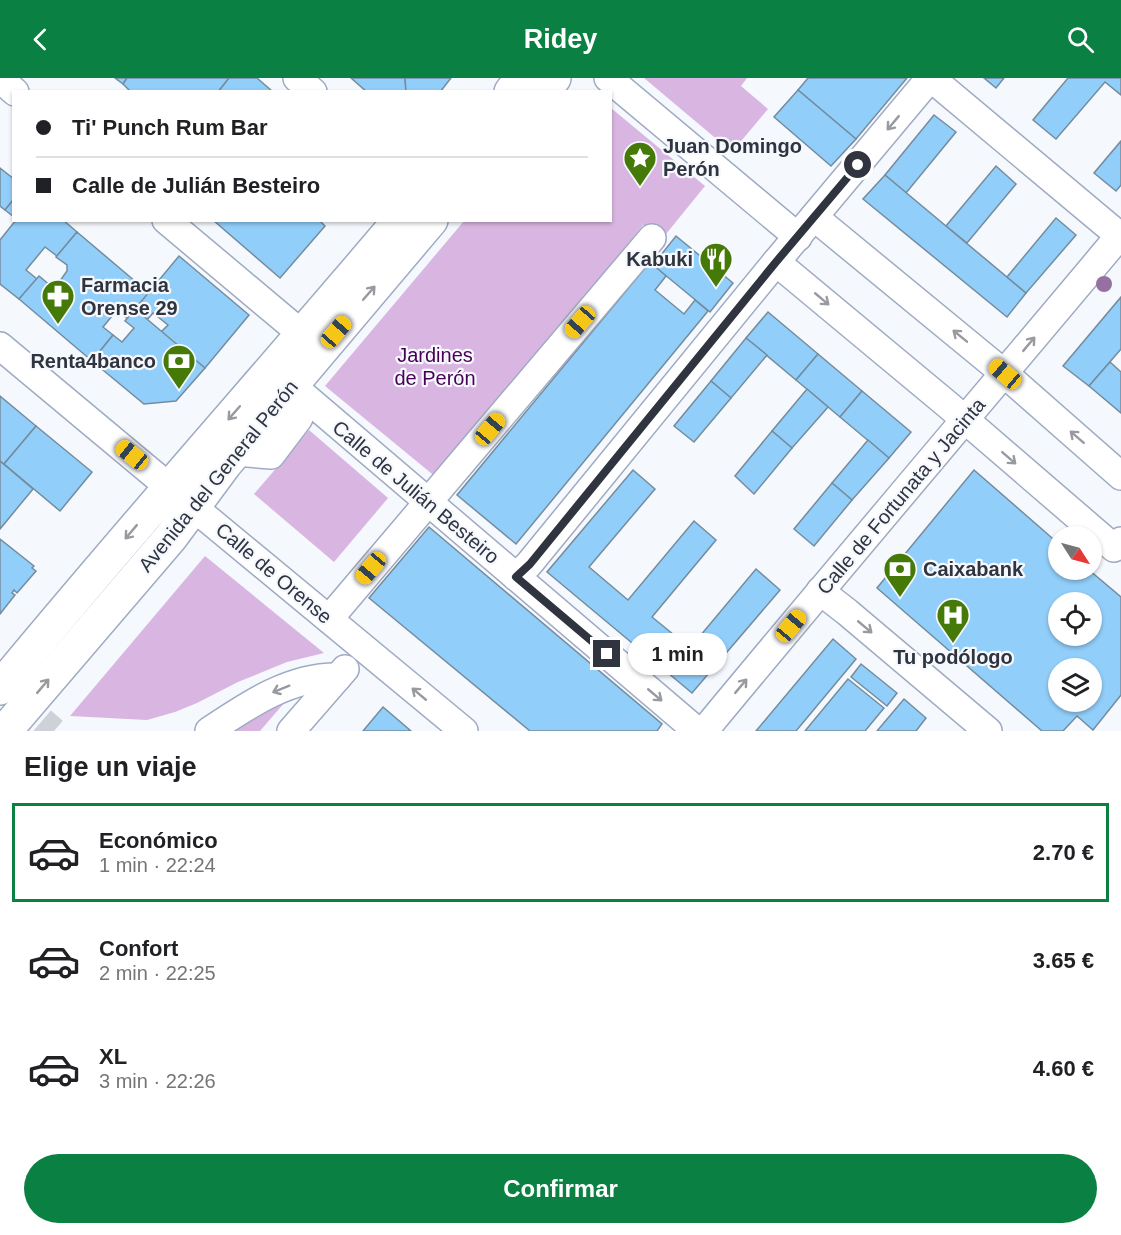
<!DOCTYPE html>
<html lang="es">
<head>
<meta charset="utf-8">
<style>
	body { margin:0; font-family:Arial,sans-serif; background:#f6f6f6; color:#202124; height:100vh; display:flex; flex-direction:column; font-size:22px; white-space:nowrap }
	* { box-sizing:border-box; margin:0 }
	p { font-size:20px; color:#757577 }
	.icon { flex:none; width:33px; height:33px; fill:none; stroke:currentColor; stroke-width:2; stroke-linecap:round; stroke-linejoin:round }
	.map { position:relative; height:653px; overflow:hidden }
	.panel { display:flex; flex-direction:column; background:#fff; flex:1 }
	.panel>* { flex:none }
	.guide { position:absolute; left:12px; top:12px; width:600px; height:132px; border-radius:0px; box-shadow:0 2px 4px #0004; display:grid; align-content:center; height:132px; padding:0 24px; background:#fff }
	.needle { width:39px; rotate:126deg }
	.tools { position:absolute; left:1048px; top:448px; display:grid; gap:12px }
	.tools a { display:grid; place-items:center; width:54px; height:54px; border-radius:50%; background:#fff; box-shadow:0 2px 4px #0004; font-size:30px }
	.end { position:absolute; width:27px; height:27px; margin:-14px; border:8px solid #30343f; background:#fff; box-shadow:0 0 0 3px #fff }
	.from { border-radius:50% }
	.bubble { position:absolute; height:42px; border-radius:21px; background:#fff; box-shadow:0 2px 4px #0004; font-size:20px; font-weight:700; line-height:42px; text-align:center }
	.car { position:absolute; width:18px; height:36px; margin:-18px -9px; border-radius:8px; box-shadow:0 0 4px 2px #0007; background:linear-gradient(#f5c518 24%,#345 0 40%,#f5c518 0 76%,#345 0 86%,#f5c518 0) }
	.guide b { display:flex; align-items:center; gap:21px; height:57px; font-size:22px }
	.guide b+b { border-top:2px solid #e0e0e0 }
	.guide i { width:15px; height:15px; background:#202124 }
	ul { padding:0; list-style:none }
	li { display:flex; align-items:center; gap:18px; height:99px; margin:0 12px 9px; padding:0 12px; border:3px solid transparent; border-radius:0px }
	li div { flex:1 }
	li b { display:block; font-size:22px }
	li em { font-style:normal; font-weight:700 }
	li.current { border-color:#0b8043 }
	li>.icon { width:54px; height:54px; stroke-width:1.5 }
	h2 { padding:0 24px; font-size:27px; line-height:72px }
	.cta { display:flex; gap:12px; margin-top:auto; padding:12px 24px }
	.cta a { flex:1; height:69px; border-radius:36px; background:#0b8043; color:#fff; font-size:24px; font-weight:700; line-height:69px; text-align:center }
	header { display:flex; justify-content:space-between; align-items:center; height:78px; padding:0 24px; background:#0b8043; color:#fff; font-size:27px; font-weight:700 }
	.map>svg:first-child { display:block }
</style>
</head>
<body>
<header><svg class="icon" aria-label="back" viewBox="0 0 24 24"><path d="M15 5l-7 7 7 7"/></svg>Ridey<svg class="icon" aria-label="search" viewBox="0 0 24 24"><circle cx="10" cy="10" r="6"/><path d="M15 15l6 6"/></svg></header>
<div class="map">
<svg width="1121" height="653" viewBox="0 0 1121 653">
	<rect width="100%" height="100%" fill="#f5f8fd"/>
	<g fill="#d9b6e1">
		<polygon points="644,0 747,0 741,8 768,31 732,74"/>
		<polygon points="611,30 705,108 662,161 643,147 437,400 325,308 464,143 610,142"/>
		<polygon points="309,352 388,420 334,484 254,416"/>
		<polygon points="205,478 324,575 287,584 238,604 197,625 175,634 147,642 70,638"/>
		<polygon points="285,624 260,653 233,653 267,632"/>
	</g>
	<g fill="#92cefa" stroke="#748c9d" stroke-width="1.5" fill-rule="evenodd">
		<polygon points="115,0 127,0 123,6"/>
		<polygon points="127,0 229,0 218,14 131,14 123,6"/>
		<polygon points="229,0 257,0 273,14 218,14"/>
		<polygon points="351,0 405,0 406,14 367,14"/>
		<polygon points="405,0 451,0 440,14 406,14"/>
		<polygon points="808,0 907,0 856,61 798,12"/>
		<polygon points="984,0 1004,0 996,10"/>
		<polygon points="1068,0 1121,0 1121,17 1105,4 1056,61 1033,42"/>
		<polygon points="798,12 856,61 831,88 774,39"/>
		<polygon points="934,37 956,54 906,115 885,97"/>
		<polygon points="1121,63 1121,107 1116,113 1094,95"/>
		<polygon points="996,88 1016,106 967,165 946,148"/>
		<polygon points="0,90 14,101 14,121 5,132 0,128"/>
		<polygon points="885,97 1026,215 1007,239 863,121"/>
		<polygon points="14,121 14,139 5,132"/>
		<polygon points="1056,140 1076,157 1026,215 1007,199"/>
		<polygon points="16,142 63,142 77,154 57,178 45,169 26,192 37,201 19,221 0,206 0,162"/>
		<polygon points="213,142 319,142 325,148 280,200"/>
		<polygon points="77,154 149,215 128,241 117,232 103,249 113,257 92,283 19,221 39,198 51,208 57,207 67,193 67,187 56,179"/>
		<polygon points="676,158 733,205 710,234 653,187"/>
		<polygon points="179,178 249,237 205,290 161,254 168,247 153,235 147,242 135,231"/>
		<polygon points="650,184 666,198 655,212 684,236 695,222 708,233 516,466 457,417"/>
		<polygon points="1121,219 1121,271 1089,308 1063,288"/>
		<polygon points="135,231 205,290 176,323 144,326 92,283 113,257 122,264 134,250 125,243"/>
		<polygon points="768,234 818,276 796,302 746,260"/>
		<polygon points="746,260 767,277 731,320 711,303"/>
		<polygon points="818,276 862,313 840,339 796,302"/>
		<polygon points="1110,284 1121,294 1121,335 1089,308"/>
		<polygon points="711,303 731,320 694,364 674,348"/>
		<polygon points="807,311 828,329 792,370 772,353"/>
		<polygon points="862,313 911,354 889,380 840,339"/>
		<polygon points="0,318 36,348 4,386 0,383"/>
		<polygon points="36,348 92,394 60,433 4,386"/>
		<polygon points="772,353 792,370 754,416 735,398"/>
		<polygon points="868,362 889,380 852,422 832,405"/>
		<polygon points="0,383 33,411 0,451"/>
		<polygon points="633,392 655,411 589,489 628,522 694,443 716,462 652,539 690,570 756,491 780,512 692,615 547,494"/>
		<path d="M974 392 1059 466V492H1089L1121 519V617L1093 652 1077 638 1063 653H1042L877 510ZM1059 525H1092V558H1059ZM1059 591H1092V624H1059Z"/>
		<polygon points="832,405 852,422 814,468 794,451"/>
		<polygon points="429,449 662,646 657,653 530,653 369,520"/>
		<polygon points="0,461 34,488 32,490 36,493 17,515 14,512 12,515 15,517 0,536"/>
		<polygon points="833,561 856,581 796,653 756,653"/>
		<polygon points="861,586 897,615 887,628 851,599"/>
		<polygon points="848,601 884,630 865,653 805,653"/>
		<polygon points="904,621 926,640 916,653 877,653"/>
		<polygon points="383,629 411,653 363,653"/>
	</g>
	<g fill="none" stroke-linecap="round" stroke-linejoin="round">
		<polyline stroke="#ced1d7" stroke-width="27" stroke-dasharray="27 14" stroke-linecap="butt" points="11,616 54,653"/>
		<defs>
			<g id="minor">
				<polyline points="297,0 313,14"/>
				<polyline points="608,0 798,159"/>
				<polyline points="931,0 1121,159"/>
				<polyline points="0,1 15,14"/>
				<polyline points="814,139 1005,296 1121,398"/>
				<polyline points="166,142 303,257"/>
				<polyline points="776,184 948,327 1114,470 1121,463"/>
				<polyline points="0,268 169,409 464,653"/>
				<polyline points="276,294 697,653"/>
				<polyline points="235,374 271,377 299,340"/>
				<polyline points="516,499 529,486 776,184 930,0"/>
				<polyline points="820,513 847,534 988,653"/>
				<polyline points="329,541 652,160"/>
				<path d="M209 653C248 627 290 598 338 599"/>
				<polyline points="291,653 345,591"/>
				<path d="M704 653C842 486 982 322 1121 156"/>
			</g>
			<g id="major">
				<polyline points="511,14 522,0"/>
				<polyline points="542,14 554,0"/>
				<path d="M0 610C130 452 267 299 400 142"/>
				<polyline points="5,653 171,459 225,386 431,142"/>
			</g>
		</defs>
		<use href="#minor" stroke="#9faac3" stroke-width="30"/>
		<use href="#major" stroke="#9faac3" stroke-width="36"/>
		<use href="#minor" stroke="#fff" stroke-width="27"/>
		<use href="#major" stroke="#fff" stroke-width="33"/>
	</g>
	<circle fill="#9670a1" cx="1104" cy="206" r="8"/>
	<defs><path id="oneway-shaft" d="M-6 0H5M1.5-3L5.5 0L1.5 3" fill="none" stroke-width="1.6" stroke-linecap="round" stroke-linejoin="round" transform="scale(1.5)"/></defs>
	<g stroke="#989a9f">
		<use href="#oneway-shaft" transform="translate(893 45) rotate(130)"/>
		<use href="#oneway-shaft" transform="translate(369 215) rotate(-49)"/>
		<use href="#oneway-shaft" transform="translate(822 221) rotate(40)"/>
		<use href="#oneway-shaft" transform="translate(960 258) rotate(-141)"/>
		<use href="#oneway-shaft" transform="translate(1029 266) rotate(-50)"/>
		<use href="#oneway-shaft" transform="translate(234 335) rotate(131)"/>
		<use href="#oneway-shaft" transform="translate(1077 359) rotate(-139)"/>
		<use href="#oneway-shaft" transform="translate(1009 380) rotate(41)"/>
		<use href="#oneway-shaft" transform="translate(131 454) rotate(130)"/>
		<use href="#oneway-shaft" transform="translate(865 549) rotate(40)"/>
		<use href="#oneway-shaft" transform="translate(43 608) rotate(-50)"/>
		<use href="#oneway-shaft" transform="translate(741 608) rotate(-50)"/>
		<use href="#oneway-shaft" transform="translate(281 611) rotate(158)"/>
		<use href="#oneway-shaft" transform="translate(419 616) rotate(-140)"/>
		<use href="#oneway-shaft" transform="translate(655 617) rotate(40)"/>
	</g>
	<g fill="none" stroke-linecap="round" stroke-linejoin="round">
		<polyline stroke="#30343f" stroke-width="8" points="607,576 516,499 530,486 776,184 858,87"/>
	</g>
	<defs>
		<symbol id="sight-pin" viewBox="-11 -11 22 30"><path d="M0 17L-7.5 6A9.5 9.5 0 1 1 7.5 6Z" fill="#467a08" stroke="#f5f8fd"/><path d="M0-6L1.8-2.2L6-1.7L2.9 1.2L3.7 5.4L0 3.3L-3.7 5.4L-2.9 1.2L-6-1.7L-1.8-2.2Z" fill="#fff"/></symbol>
		<symbol id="restaurant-pin" viewBox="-11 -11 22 30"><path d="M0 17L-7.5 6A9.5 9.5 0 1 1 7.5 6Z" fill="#467a08" stroke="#f5f8fd"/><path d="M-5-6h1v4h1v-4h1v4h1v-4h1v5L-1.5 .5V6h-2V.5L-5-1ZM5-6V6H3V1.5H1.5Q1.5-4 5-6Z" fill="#fff"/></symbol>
		<symbol id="pharmacy-pin" viewBox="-11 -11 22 30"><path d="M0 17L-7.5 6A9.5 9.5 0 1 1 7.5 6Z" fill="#467a08" stroke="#f5f8fd"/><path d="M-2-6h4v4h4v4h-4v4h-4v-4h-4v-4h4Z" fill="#fff"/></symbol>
		<symbol id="bank-pin" viewBox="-11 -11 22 30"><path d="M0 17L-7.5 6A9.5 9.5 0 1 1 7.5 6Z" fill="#467a08" stroke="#f5f8fd"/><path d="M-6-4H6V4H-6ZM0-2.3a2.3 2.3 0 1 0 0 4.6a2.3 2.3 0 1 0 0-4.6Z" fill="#fff"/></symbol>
		<symbol id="hospital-pin" viewBox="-11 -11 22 30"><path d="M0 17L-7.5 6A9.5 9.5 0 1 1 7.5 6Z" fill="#467a08" stroke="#f5f8fd"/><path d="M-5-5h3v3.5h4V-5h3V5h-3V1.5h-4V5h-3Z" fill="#fff"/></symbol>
	</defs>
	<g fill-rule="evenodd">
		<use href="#sight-pin" x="621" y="61" width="38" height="52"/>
		<use href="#restaurant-pin" x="697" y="162" width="38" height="52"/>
		<use href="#pharmacy-pin" x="39" y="199" width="38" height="52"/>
		<use href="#bank-pin" x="160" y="264" width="38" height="52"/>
		<use href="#bank-pin" x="881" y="472" width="38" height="52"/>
		<use href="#hospital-pin" x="934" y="518" width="38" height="52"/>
	</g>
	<g text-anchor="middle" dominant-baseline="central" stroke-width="4.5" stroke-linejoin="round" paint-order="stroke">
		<g font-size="20" font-weight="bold" fill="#30343f" stroke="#f5f8fd" text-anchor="start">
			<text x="663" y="68">Juan Domingo<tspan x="663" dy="23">Perón</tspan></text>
			<text x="693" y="181" text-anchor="end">Kabuki</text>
			<text x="81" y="207">Farmacia<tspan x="81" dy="23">Orense 29</tspan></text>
			<text x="156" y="283" text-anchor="end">Renta4banco</text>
			<text x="923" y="491">Caixabank</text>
			<text x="953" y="579" text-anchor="middle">Tu podólogo</text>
		</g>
		<g font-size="20" fill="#480055" stroke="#f5f8fd">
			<text x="435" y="277">Jardines<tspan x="435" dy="23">de Perón</tspan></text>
		</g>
		<g font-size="20" fill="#30343f" stroke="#f5f8fd">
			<text transform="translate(218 398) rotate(-51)">Avenida del General Perón</text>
			<text transform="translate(416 414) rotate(40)">Calle de Julián Besteiro</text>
			<text transform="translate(901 418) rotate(-50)">Calle de Fortunata y Jacinta</text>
			<text transform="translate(274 495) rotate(40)">Calle de Orense</text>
		</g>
	</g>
</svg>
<div class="tools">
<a><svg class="needle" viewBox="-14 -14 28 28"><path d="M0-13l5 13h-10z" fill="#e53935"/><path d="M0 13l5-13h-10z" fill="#757577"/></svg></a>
<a><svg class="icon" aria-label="locate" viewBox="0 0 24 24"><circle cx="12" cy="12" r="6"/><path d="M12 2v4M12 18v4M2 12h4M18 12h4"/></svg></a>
<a><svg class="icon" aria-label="layers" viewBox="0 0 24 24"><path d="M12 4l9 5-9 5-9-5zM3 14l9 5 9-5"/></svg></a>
</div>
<i class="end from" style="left:858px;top:87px"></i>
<i class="end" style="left:607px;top:576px"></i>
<div class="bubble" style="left:628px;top:555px;width:99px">1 min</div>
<i class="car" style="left:580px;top:244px;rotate:221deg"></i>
<i class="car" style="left:336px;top:254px;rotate:41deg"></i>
<i class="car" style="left:1005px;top:296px;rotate:310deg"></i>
<i class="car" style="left:490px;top:351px;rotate:40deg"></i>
<i class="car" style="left:132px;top:377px;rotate:309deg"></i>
<i class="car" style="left:371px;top:490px;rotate:220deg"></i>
<i class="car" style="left:791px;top:548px;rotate:40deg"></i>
<div class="guide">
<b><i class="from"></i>Ti' Punch Rum Bar</b>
<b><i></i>Calle de Julián Besteiro</b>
</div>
</div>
<section class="panel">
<h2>Elige un viaje</h2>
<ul>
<li class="current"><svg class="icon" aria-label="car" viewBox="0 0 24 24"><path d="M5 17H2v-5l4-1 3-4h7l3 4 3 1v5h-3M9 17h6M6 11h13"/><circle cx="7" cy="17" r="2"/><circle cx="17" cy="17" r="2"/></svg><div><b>Económico</b><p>1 min · 22:24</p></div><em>2.70 €</em></li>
<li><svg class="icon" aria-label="car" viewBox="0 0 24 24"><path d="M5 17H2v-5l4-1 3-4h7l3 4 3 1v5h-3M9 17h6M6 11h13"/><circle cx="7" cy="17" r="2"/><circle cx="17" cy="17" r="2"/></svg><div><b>Confort</b><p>2 min · 22:25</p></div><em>3.65 €</em></li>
<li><svg class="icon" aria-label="car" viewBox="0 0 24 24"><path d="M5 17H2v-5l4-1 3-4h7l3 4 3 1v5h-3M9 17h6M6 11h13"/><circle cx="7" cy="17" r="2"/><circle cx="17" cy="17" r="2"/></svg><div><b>XL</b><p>3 min · 22:26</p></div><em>4.60 €</em></li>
</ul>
<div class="cta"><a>Confirmar</a></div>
</section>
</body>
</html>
